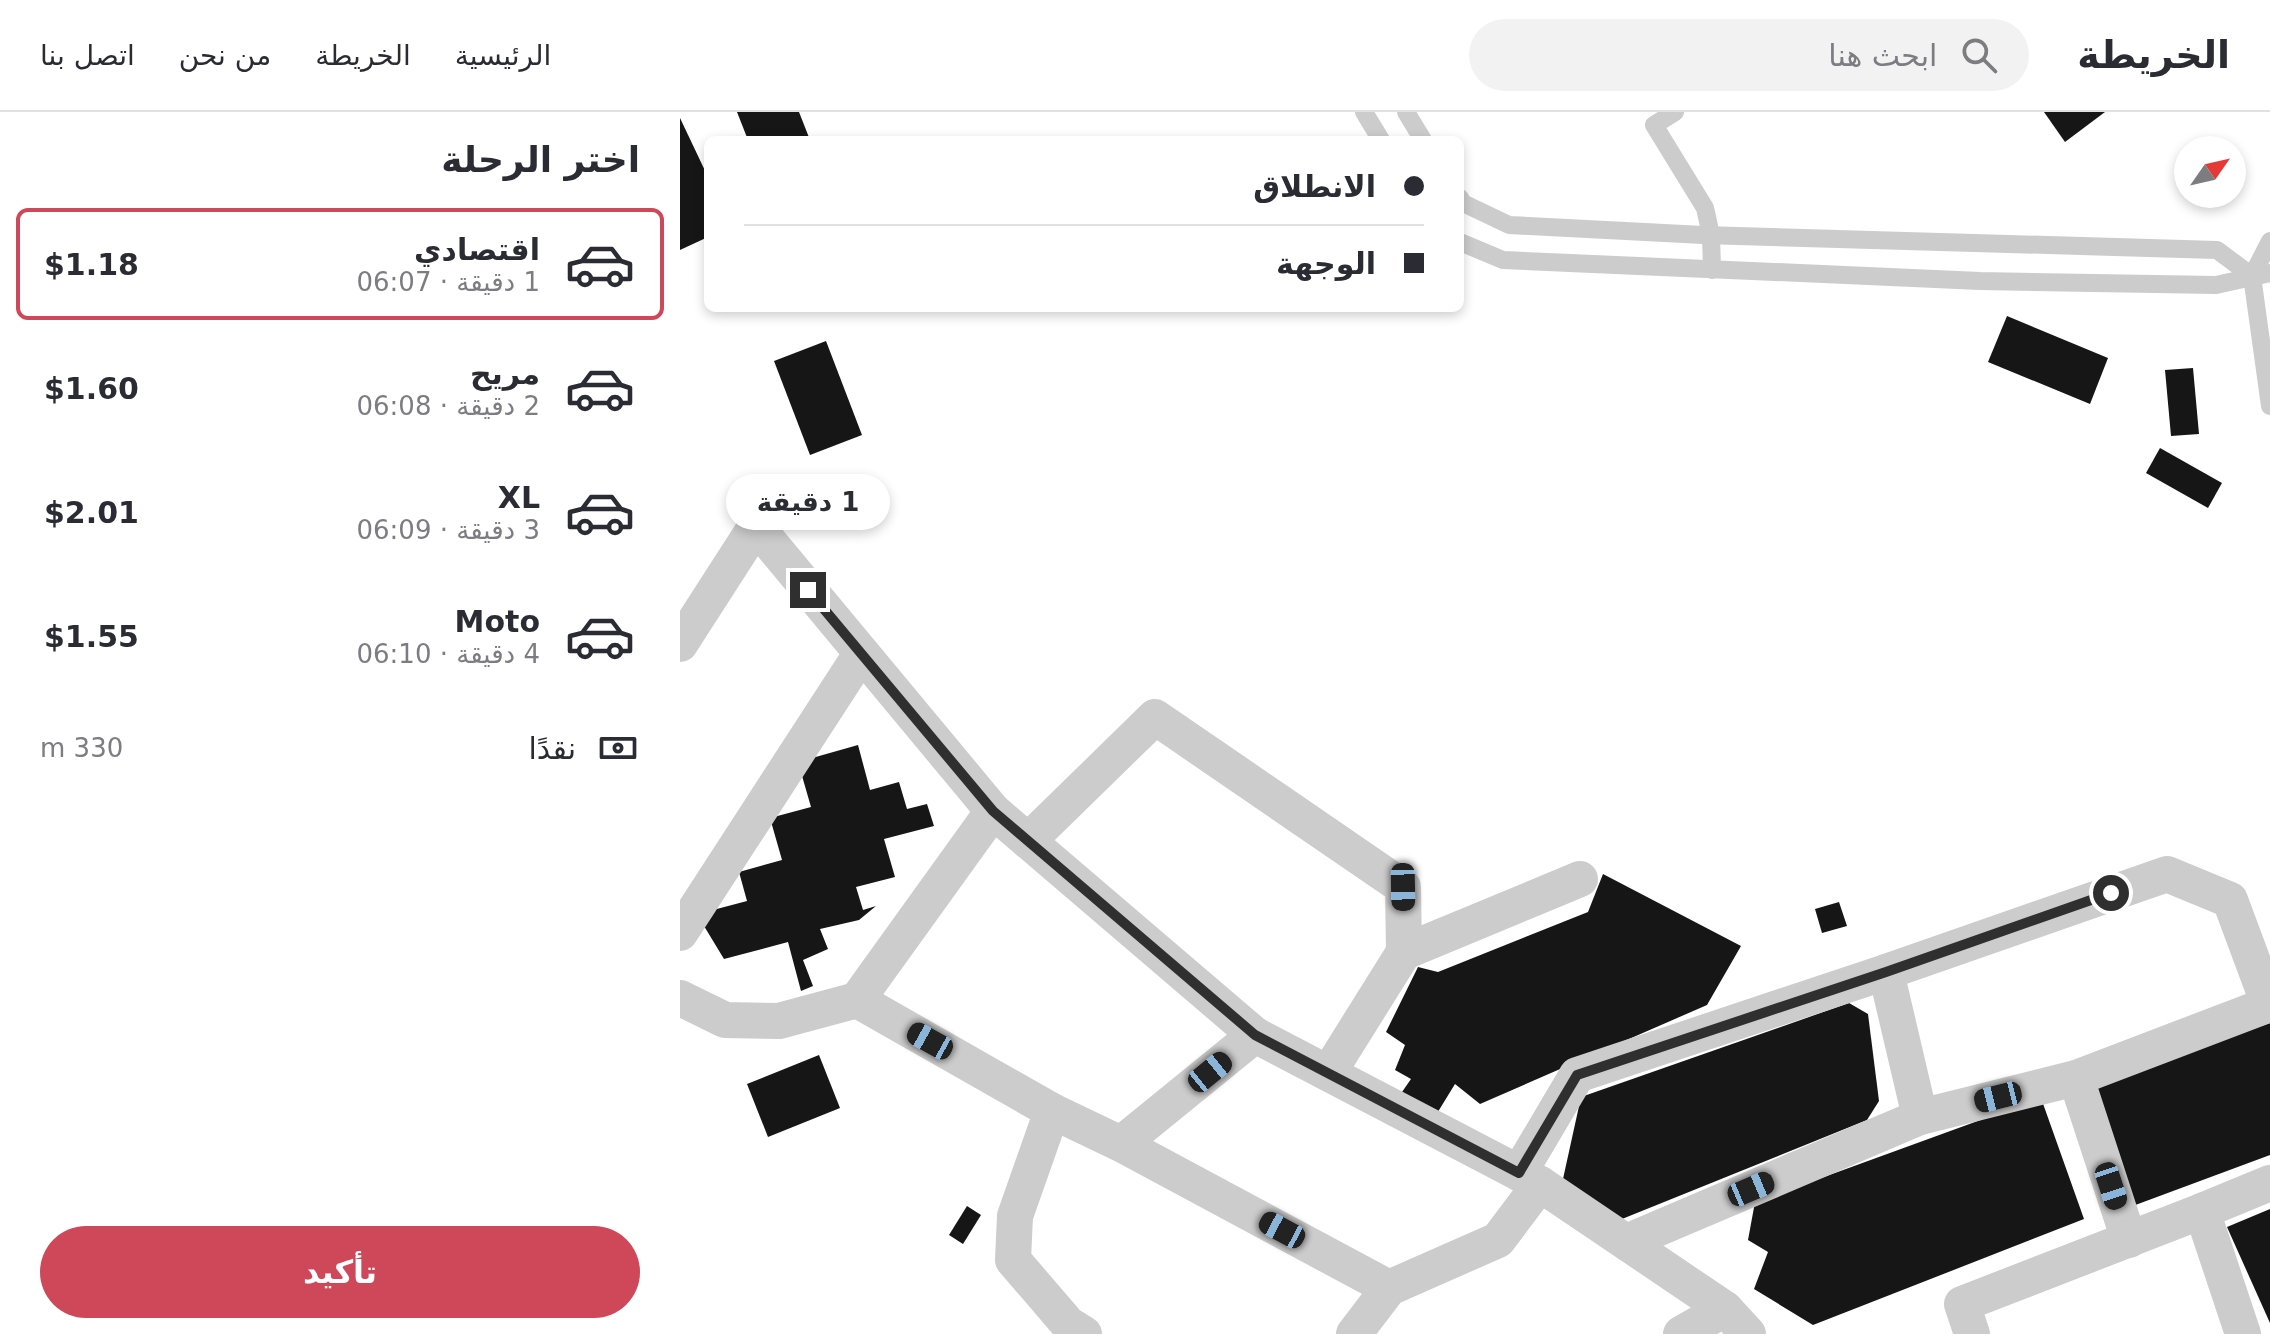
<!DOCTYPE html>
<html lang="ar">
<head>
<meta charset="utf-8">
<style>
	body { margin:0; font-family:"DejaVu Sans","Noto Sans Arabic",sans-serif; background:#f2f2f3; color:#2b2b33; direction:rtl; height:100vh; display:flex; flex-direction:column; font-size:30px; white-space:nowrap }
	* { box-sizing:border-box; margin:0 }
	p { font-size:26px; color:#7c7c81 }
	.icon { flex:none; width:44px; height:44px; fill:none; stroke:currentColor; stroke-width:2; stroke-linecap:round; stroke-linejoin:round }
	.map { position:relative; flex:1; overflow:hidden; direction:ltr }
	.drawer { display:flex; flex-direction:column; background:#fff; width:680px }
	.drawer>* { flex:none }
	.banner { position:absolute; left:24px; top:24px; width:760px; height:176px; border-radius:12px; box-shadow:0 4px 12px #0003; direction:rtl; display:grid; align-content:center; height:176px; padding:0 40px; background:#fff }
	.needle { width:52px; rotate:56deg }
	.controls { position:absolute; left:1494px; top:24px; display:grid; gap:16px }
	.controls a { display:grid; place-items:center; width:72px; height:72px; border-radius:50%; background:#fff; box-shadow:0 4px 12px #0003; font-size:40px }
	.end { position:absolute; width:36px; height:36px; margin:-18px; border:10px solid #2f2f2f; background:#fff; box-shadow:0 0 0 4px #fff }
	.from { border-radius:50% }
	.bubble { position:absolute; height:56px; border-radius:28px; background:#fff; box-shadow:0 4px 12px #0003; font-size:26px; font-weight:700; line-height:56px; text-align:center; direction:rtl }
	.car { position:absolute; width:24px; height:48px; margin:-24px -12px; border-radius:10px; box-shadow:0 0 6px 2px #0007; background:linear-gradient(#222 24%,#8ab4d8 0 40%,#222 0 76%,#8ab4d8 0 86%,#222 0) }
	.banner b { display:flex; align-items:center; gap:28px; height:76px; font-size:30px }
	.banner b+b { border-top:2px solid #e1e1e2 }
	.banner i { width:20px; height:20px; background:#2b2b33 }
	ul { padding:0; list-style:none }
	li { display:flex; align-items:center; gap:24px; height:112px; margin:0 16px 12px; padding:0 24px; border:4px solid transparent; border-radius:12px }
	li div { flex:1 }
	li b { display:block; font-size:30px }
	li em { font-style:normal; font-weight:700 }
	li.active { border-color:#cf4859 }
	li>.icon { width:72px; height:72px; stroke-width:1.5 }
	h2 { padding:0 40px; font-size:36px; line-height:96px }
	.pay { display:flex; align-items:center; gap:20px; height:88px; padding:0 40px; font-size:30px }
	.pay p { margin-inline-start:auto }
	.primary-button { display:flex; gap:16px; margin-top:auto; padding:16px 40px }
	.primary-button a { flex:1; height:92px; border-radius:48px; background:#cf4859; color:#fff; font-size:32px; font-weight:700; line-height:92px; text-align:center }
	header { display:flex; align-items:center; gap:48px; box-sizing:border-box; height:112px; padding:0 40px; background:#fff; border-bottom:2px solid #e1e1e2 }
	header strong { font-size:38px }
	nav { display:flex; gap:44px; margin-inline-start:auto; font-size:28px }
	.search { width:560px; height:72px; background:#f2f2f3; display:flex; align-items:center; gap:20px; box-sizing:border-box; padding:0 28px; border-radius:44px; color:#7c7c81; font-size:30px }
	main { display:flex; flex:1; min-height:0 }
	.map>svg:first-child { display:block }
</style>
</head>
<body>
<header>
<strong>الخريطة</strong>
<div class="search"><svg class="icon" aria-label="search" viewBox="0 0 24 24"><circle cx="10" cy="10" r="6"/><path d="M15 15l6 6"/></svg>ابحث هنا</div>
<nav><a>الرئيسية</a><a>الخريطة</a><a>من نحن</a><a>اتصل بنا</a></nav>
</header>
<main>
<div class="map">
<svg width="1590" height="1222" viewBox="0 0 1590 1222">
	<rect width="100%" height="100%" fill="#fff"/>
	<g fill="#161616">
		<polygon points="57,0 119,0 130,28 68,28"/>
		<polygon points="1364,0 1425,0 1385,30"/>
		<polygon points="0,6 28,65 28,125 0,138"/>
		<polygon points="1327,204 1428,246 1410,292 1308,250"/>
		<polygon points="146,229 182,323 130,343 94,249"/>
		<polygon points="1513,256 1519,322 1491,324 1485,258"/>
		<polygon points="1480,336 1542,371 1528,396 1466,361"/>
		<polygon points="178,633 190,678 219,670 227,697 247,692 254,714 204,727 215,765 176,775 183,798 196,794 179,808 140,817 148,837 123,848 133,874 121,879 108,830 44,847 24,814 33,798 67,789 59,760 102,748 90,706 131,695 118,650"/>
		<polygon points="923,762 1061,834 1027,893 800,992 775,972 756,1003 722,980 731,967 715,958 725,933 706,920 738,855 758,860 908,800"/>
		<polygon points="1159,790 1167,814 1142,821 1135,797"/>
		<polygon points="1169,891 1188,902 1199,989 1187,1008 942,1107 881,1076 901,985"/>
		<polygon points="1590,911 1590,1043 1450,1095 1410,973"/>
		<polygon points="139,943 160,996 88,1025 67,972"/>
		<polygon points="1361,986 1404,1107 1133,1213 1074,1177 1088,1140 1068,1128 1075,1090"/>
		<polygon points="287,1094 301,1103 283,1132 269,1123"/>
		<polygon points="1590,1097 1590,1211 1547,1115"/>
	</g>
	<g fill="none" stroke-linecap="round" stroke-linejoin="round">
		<g stroke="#ccc" stroke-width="18">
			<polyline points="684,0 701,28"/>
			<polyline points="726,0 743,28"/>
			<polyline points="995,0 974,13 1025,96 1031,123 1032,158"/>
			<polyline points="780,86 783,91 829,113 1023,123 1537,138 1572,164"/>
			<polyline points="1590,129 1572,164 1590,294"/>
			<polyline points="780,130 823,148 1300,169 1536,173 1590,161"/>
		</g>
		<g stroke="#ccc" stroke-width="36">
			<polyline points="0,532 76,414 313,699"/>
			<polyline points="348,729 475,605 723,775 724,840 649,960"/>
			<polyline points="0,821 181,542"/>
			<polyline points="724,840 900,767"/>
			<polyline points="0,886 45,908 99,909 177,888"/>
			<polyline points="372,999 177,888 313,699 575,923"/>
			<polyline points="1240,1005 1396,966"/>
			<polyline points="441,1032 575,923 860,1072 818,1128 709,1176 674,1222"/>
			<polyline points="839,1061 897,963 1206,860"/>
			<polyline points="860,1072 1045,1197 1001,1222"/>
			<polyline points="1449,1128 1396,966 1590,892"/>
			<polyline points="949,1132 958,1125 1240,1005 1206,860 1487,762 1550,788 1589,893"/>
			<polyline points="1045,1197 1068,1222"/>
			<polyline points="404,1222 388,1212 333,1148 335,1104 372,999 441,1032 709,1176"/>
			<polyline points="1292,1222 1282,1192 1522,1099"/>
			<polyline points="1563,1222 1522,1099 1590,1071"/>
		</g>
	</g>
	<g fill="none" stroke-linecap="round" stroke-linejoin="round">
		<polyline stroke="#2f2f2f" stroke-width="10" points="128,478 313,699 575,923 839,1061 897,963 1206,860 1431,781"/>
	</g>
</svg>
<div class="controls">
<a><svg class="needle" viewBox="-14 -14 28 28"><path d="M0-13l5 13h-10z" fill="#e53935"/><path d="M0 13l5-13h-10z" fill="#7c7c81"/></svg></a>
</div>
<i class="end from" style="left:1431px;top:781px"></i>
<i class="end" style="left:128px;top:478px"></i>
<div class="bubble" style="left:46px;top:362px;width:164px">1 دقيقة</div>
<i class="car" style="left:723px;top:775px;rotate:179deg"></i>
<i class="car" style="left:250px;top:929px;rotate:299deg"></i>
<i class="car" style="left:530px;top:960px;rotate:51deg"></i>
<i class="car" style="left:1318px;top:985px;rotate:256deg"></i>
<i class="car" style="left:1431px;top:1074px;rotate:162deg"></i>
<i class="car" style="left:1071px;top:1077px;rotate:67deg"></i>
<i class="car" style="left:602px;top:1118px;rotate:298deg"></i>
<div class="banner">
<b><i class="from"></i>الانطلاق</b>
<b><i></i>الوجهة</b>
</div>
</div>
<section class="drawer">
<h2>اختر الرحلة</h2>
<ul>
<li class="active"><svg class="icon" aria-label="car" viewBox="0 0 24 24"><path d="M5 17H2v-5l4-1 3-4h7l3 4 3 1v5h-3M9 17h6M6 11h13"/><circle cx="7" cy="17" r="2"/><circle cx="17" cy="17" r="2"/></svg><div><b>اقتصادي</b><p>1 دقيقة · 06:07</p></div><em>$1.18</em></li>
<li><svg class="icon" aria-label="car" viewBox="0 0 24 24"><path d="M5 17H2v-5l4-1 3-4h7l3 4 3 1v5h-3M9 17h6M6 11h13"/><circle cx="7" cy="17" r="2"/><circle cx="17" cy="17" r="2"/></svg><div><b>مريح</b><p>2 دقيقة · 06:08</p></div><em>$1.60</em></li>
<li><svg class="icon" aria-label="car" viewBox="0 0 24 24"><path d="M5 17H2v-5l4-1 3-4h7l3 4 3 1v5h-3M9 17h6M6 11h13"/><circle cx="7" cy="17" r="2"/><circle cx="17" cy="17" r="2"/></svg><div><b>XL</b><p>3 دقيقة · 06:09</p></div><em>$2.01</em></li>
<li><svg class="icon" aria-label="car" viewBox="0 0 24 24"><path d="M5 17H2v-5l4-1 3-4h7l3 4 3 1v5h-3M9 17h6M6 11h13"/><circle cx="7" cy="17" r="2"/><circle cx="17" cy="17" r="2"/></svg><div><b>Moto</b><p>4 دقيقة · 06:10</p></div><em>$1.55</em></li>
</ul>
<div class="pay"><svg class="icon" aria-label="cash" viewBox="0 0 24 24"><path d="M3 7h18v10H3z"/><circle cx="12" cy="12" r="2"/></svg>نقدًا<p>330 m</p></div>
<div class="primary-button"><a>تأكيد</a></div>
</section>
</main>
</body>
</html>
